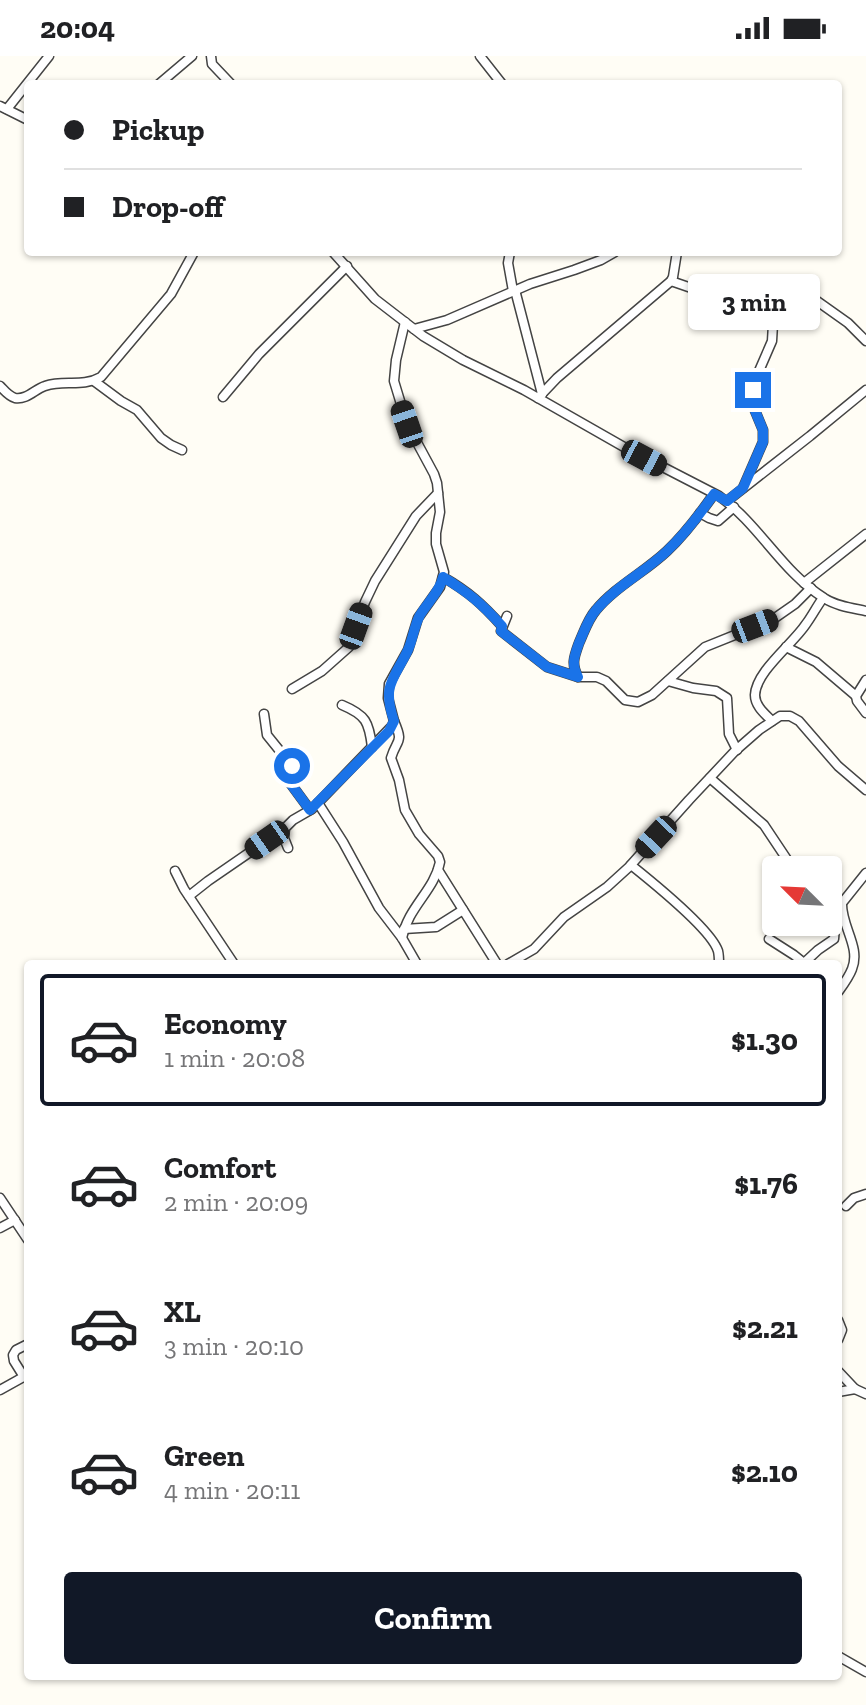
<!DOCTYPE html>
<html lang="en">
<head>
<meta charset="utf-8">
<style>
	body { margin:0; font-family:"Zilla Slab",serif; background:#f2f2f2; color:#202124; height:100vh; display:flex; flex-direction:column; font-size:30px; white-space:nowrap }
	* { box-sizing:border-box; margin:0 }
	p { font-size:26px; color:#757577 }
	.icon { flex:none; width:44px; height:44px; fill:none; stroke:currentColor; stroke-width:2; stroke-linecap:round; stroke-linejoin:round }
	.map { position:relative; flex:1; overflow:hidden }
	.drawer { position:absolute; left:24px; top:904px; width:818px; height:720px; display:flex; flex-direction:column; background:#fff; border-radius:8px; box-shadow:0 2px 6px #0004 }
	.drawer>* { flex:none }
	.banner { position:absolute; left:24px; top:24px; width:818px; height:176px; border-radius:8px; box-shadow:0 2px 6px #0004; display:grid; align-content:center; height:176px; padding:0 40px; background:#fff }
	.needle { width:52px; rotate:294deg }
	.buttons { position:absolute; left:762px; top:800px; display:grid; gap:16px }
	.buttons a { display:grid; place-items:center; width:80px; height:80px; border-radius:8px; background:#fff; box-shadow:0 2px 6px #0004; font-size:40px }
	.end { position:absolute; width:36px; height:36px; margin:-18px; border:10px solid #1a73e8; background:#fff; box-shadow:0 0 0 4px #fff }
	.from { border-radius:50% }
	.bubble { position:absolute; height:56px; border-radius:8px; background:#fff; box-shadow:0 2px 6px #0004; font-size:26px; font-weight:700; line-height:56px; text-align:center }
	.car { position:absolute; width:24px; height:48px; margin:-24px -12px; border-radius:10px; box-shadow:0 0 6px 2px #0007; background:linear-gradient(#222 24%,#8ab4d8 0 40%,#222 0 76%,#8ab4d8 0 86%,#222 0) }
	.banner b { display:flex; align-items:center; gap:28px; height:76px; font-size:30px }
	.banner b+b { border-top:2px solid #e0e0e0 }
	.banner i { width:20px; height:20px; background:#202124 }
	ul { padding:14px 0 0; list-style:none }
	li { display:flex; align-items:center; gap:24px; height:132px; margin:0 16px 12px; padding:0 24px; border:4px solid transparent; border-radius:8px }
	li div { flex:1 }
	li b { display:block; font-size:30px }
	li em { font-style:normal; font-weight:700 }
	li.current { border-color:#111827 }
	li>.icon { width:72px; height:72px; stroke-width:1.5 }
	.cta { display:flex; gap:16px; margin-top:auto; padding:16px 40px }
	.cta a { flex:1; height:92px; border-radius:8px; background:#111827; color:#fff; font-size:32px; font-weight:700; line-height:92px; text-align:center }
	.status { display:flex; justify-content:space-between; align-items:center; height:56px; padding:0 40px; background:#fff; direction:ltr }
	.status svg { height:22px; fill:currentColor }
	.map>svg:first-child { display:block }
</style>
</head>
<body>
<div class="status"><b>20:04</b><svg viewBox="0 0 49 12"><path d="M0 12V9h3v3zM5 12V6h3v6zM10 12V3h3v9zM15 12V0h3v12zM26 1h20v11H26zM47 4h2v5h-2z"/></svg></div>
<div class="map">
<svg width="866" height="1649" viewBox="0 0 866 1649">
	<rect width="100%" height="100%" fill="#fffdf5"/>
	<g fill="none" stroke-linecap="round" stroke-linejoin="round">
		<defs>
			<g id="street">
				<polyline points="211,0 212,8 231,28"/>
				<polyline points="480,0 502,28"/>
				<polyline points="159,28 192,0"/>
				<polyline points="0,50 28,64"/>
				<polyline points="7,53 49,0"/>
				<path d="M333 196 375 243 423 280 463 304 524 334 624 391 719 440C759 468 782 516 824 542 836 550 852 552 866 555"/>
				<polyline points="510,196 508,207 513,235"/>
				<path d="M671 225 700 235H707L730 224C749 233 769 250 791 252 800 253 807 245 817 245L848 267 866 285"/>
				<polyline points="515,234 542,338"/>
				<polyline points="414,273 447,264 530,228 574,214 601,204 615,196"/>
				<polyline points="94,325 121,345 137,354 161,382 171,389 182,394"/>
				<path d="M0 330C4 334 8 340 15 342 27 344 35 333 45 330 65 323 81 332 101 321L171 238 194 196"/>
				<polyline points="223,341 259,298 347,210"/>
				<polyline points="538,342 557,322 671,225 673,221 677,196"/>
				<polyline points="743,432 763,386 763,374 751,345 759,315 772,285 773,268 768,245"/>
				<polyline points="727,445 810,380 866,334"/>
				<polyline points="700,457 709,462 718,465 734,451"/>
				<path d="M443 521C469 536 482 548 502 570"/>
				<polyline points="804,527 866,478"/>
				<polyline points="507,560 501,575 547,611 578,621 597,621 606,625 625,644 638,646 652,639 705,591 772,564 795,548 811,532"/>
				<polyline points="786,591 816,606 856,640"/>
				<path d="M578 621C571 608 574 601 579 587 584 576 588 563 596 554 616 530 645 516 667 495 685 478 700 458 714 438"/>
				<polyline points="866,624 856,640 857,645 866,657"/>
				<polyline points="668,625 693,632 716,635 727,642 729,678 737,694"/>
				<polyline points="292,633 322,615 349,591 365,546 375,525 416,460 438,437"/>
				<path d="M342 649C366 659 369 666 372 691"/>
				<polyline points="264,658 267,679 292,710 285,720 310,754"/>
				<path d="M394 665C404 688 397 682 391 702L399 724 405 754 419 778 438 800 440 806C434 835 408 851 402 882"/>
				<path d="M772 665C765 658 755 650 755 639 756 615 793 588 806 568 812 560 817 550 823 542"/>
				<polyline points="710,722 764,769 794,814"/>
				<polyline points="318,747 343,786 379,852 402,882 417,908"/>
				<polyline points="288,792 284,782 285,772 293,764 312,753 392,670 394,665 388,642 389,628 408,594 418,562 440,531 444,516 436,488 436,477 440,456 437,427 434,418 407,368 394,325 396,304 405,266"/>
				<path d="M631 809C651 825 711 873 718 895 719 899 719 904 719 908"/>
				<polyline points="438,814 497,908"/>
				<polyline points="175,815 184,833 234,908"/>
				<polyline points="189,840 208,825 285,772"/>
				<polyline points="828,847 831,848 842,847"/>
				<polyline points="404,873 436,871 463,854"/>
				<polyline points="769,883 794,899 804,907"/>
				<polyline points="508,908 534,893 564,861 607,831 629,811 689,744 735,695 759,674 780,660 790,660 799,665 838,710 866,734"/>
				<polyline points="803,908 818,894 834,883 835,871 843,863"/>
				<path d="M838 936C843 929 849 921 852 913 861 891 841 870 842 847L866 817"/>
				<polyline points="0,1142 28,1184"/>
				<polyline points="846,1150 854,1142 866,1138"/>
				<polyline points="0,1172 15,1164"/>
				<polyline points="838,1264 842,1274 838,1284"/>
				<polyline points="838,1315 855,1333 866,1338"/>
				<polyline points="24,1321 14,1305 13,1299 16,1294 28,1288"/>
				<polyline points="0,1334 27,1319"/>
				<polyline points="838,1336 855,1333"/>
				<polyline points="838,1600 866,1616"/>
			</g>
		</defs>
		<use href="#street" stroke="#444" stroke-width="11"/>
		<use href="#street" stroke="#fff" stroke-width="8"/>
	</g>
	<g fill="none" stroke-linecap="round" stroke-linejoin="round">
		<path stroke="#1a73e8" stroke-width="10" d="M292 710 285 720 310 754 389 675 394 665C382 629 393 625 408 594 413 583 414 570 420 559 428 546 440 535 443 521 469 537 481 547 502 570L501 575 547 611 578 621C571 608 574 601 579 587 584 576 588 563 596 554 616 530 645 516 667 495 685 478 700 458 714 438L727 445 743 432 763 386V374L751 345 753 334"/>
	</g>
</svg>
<div class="buttons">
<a><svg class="needle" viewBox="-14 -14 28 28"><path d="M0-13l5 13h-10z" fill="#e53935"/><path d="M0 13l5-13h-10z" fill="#757577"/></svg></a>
</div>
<i class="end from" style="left:292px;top:710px"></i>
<i class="end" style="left:753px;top:334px"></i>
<div class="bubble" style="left:688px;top:218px;width:132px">3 min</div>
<i class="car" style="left:407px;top:368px;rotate:341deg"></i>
<i class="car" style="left:644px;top:402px;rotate:118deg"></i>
<i class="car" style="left:356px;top:570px;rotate:20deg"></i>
<i class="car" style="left:755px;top:570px;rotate:69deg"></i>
<i class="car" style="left:656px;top:781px;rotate:223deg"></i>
<i class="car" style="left:267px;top:784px;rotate:235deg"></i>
<div class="banner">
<b><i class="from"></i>Pickup</b>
<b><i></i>Drop-off</b>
</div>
<section class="drawer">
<ul>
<li class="current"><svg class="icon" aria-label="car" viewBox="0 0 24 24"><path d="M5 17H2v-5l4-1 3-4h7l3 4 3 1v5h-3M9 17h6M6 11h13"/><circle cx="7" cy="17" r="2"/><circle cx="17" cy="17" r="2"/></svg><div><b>Economy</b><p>1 min · 20:08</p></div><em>$1.30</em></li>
<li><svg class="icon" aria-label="car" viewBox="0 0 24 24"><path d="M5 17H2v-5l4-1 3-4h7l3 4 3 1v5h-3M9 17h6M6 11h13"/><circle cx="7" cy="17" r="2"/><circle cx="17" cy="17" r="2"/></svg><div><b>Comfort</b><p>2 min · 20:09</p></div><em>$1.76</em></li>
<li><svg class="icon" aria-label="car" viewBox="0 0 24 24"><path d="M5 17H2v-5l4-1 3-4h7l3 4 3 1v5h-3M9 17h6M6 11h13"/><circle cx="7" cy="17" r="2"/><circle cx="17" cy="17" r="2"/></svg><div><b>XL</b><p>3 min · 20:10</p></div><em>$2.21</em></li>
<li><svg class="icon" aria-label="car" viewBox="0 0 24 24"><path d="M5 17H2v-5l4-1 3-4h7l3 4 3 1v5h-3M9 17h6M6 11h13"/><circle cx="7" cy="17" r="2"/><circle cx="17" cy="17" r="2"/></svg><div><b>Green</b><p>4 min · 20:11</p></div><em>$2.10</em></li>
</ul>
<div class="cta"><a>Confirm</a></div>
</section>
</div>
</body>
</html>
